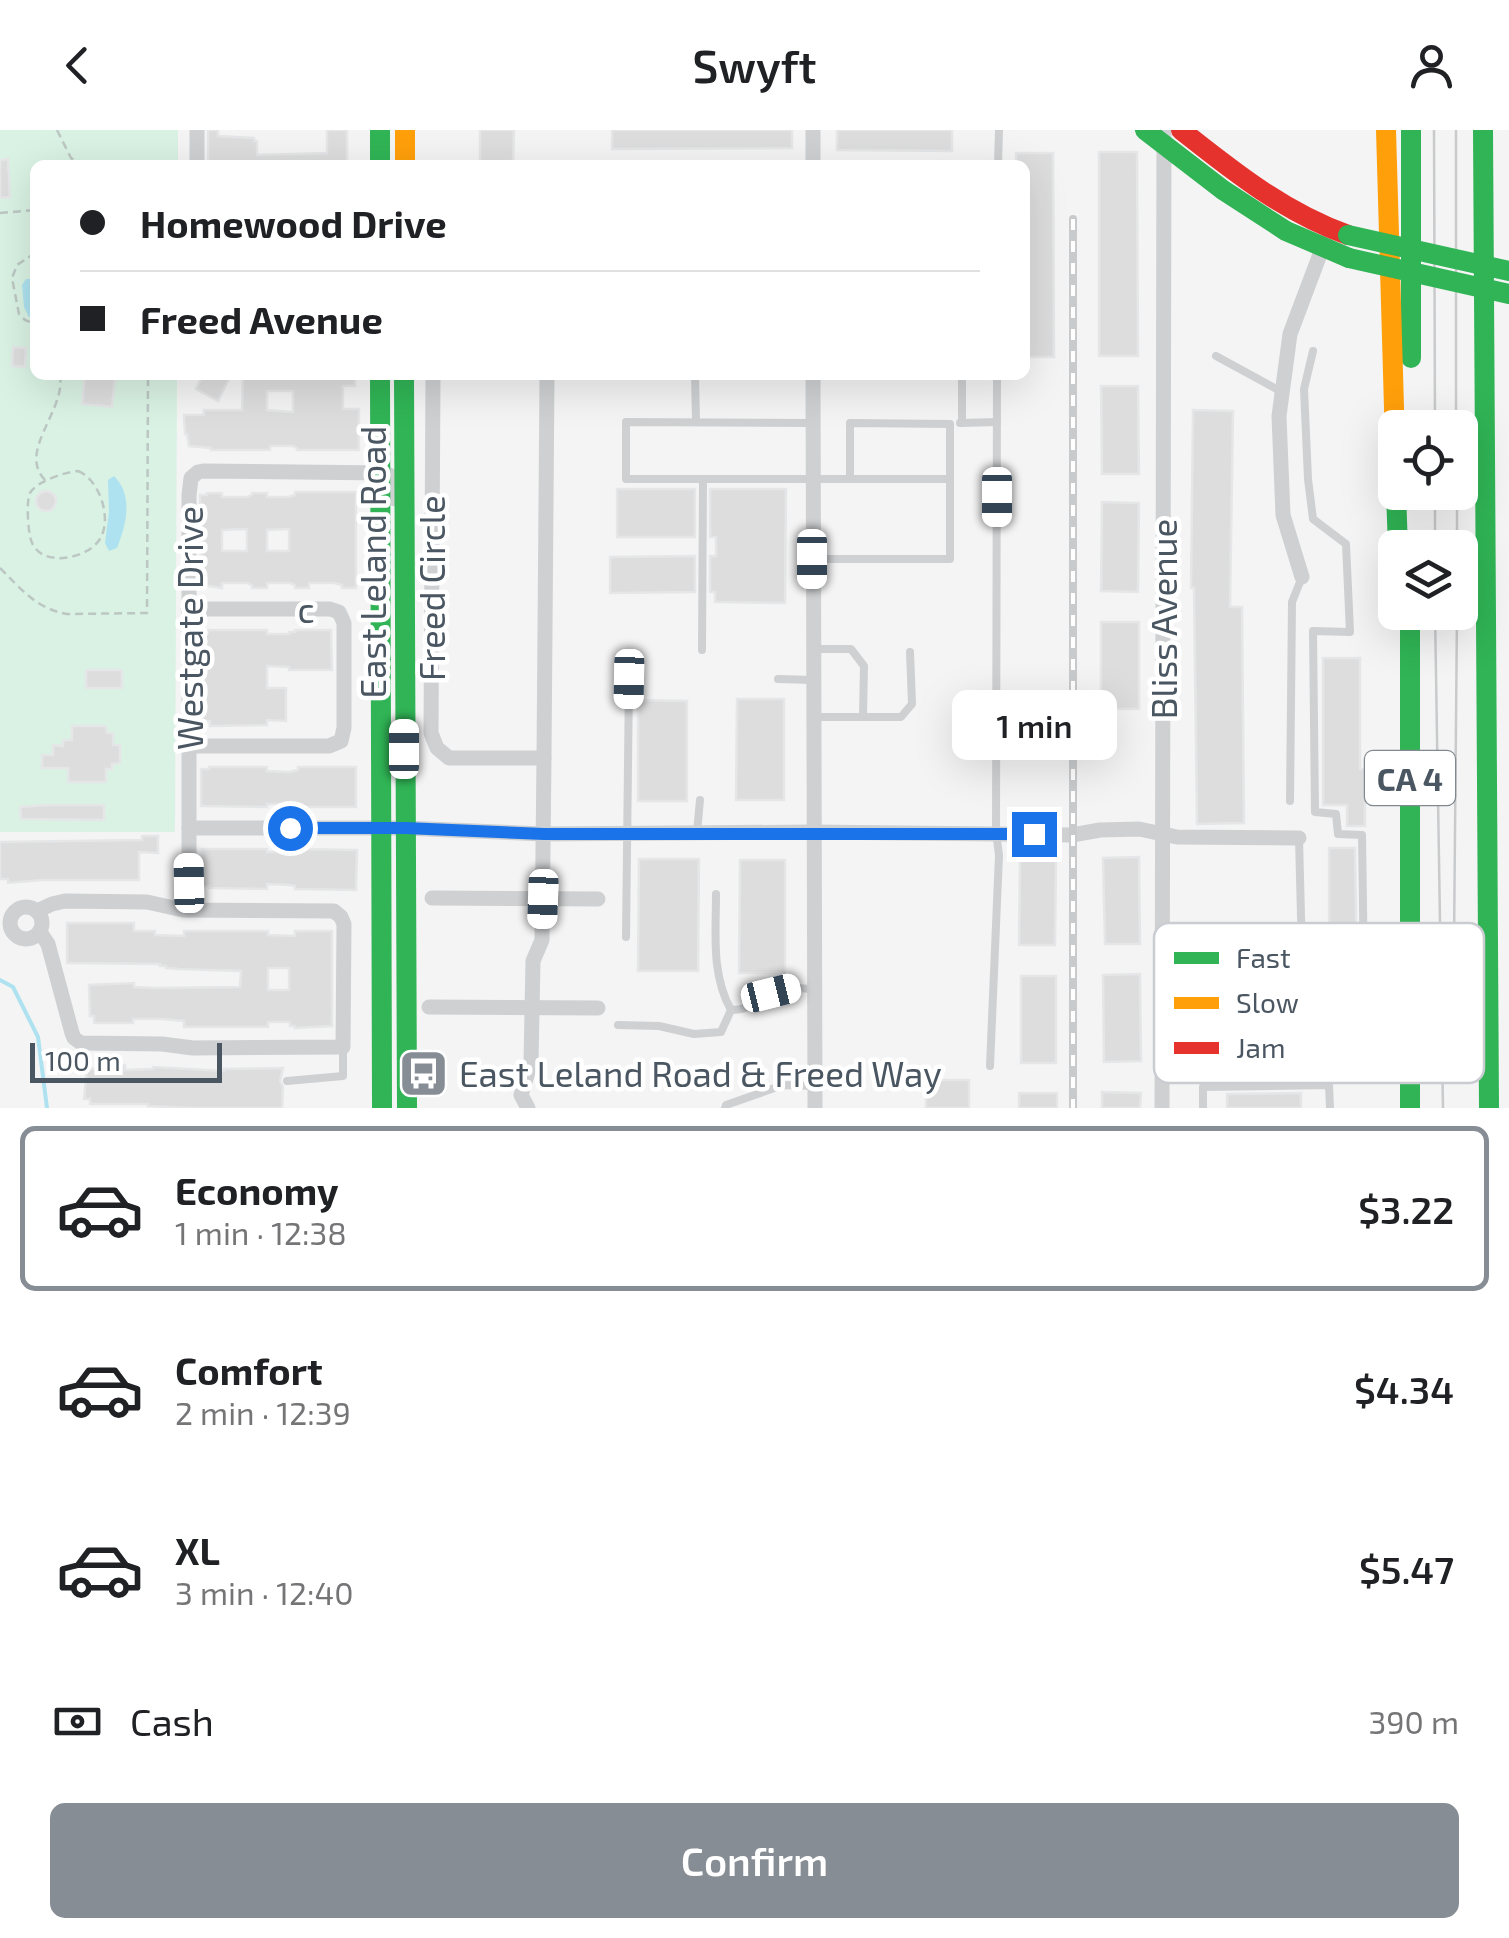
<!DOCTYPE html>
<html lang="en">
<head>
<meta charset="utf-8">
<style>
	body { margin:0; font-family:"Exo 2",sans-serif; background:#f2f2f2; color:#202124; height:100vh; display:flex; flex-direction:column; font-size:38px; white-space:nowrap }
	* { box-sizing:border-box; margin:0 }
	p { font-size:32px; color:#757577 }
	.icon { flex:none; width:55px; height:55px; fill:none; stroke:currentColor; stroke-width:2; stroke-linecap:round; stroke-linejoin:round }
	.map { position:relative; height:978px; overflow:hidden }
	.drawer { display:flex; flex-direction:column; background:#fff; flex:1 }
	.drawer>* { flex:none }
	.top-card { position:absolute; left:30px; top:30px; width:1000px; height:220px; border-radius:15px; box-shadow:0 10px 40px #0002; display:grid; align-content:center; height:220px; padding:0 50px; background:#fff }
	.fabs { position:absolute; left:1378px; top:280px; display:grid; gap:20px }
	.fabs a { display:grid; place-items:center; width:100px; height:100px; border-radius:15px; background:#fff; box-shadow:0 10px 40px #0002; font-size:50px }
	.scale { position:absolute; left:30px; bottom:25px; width:192px; box-sizing:border-box; padding-left:10px; border:5px solid #4a5661; border-top:0; font-size:28px; line-height:35px; white-space:nowrap; color:#4a5661; -webkit-text-stroke:8px #fff; paint-order:stroke }
	.end { position:absolute; width:45px; height:45px; margin:-22px; border:12px solid #1a73e8; background:#fff; box-shadow:0 0 0 5px #fff }
	.from { border-radius:50% }
	.bubble { position:absolute; height:70px; border-radius:15px; background:#fff; box-shadow:0 10px 40px #0002; font-size:32px; font-weight:600; line-height:70px; text-align:center }
	.car { position:absolute; width:30px; height:60px; margin:-30px -15px; border-radius:12px; box-shadow:0 0 8px 2px #0007; background:linear-gradient(#fff 24%,#345 0 40%,#fff 0 76%,#345 0 86%,#fff 0) }
	.top-card b { display:flex; align-items:center; gap:35px; height:95px; font-size:38px }
	.top-card b+b { border-top:2px solid #e0e0e0 }
	.top-card i { width:25px; height:25px; background:#202124 }
	ul { padding:18px 0 0; list-style:none }
	li { display:flex; align-items:center; gap:30px; height:165px; margin:0 20px 15px; padding:0 30px; border:5px solid transparent; border-radius:15px }
	li div { flex:1 }
	li b { display:block; font-size:38px }
	li em { font-style:normal; font-weight:600 }
	li.on { border-color:#868d94 }
	li>.icon { width:90px; height:90px; stroke-width:1.5 }
	.pay { display:flex; align-items:center; gap:25px; height:110px; padding:0 50px; font-size:38px }
	.pay p { margin-inline-start:auto }
	.action { display:flex; gap:20px; margin-top:auto; padding:20px 50px }
	.action a { flex:1; height:115px; border-radius:15px; background:#868d94; color:#fff; font-size:40px; font-weight:600; line-height:115px; text-align:center }
	header { display:flex; justify-content:space-between; align-items:center; height:130px; padding:0 50px; background:#fff; font-size:45px; font-weight:600 }
	.map>svg:first-child { display:block }
</style>
</head>
<body>
<header><svg class="icon" aria-label="back" viewBox="0 0 24 24"><path d="M15 5l-7 7 7 7"/></svg>Swyft<svg class="icon" aria-label="person" viewBox="0 0 24 24"><circle cx="12" cy="8" r="4"/><path d="M4 21q1-7 8-7t8 7"/></svg></header>
<div class="map">
<svg width="1509" height="978" viewBox="0 0 1509 978">
	<rect width="100%" height="100%" fill="#f4f4f4"/>
	<polygon fill="#d9f2e3" points="0,0 178,0 178,35 35,35 35,245 177,245 175,702 0,702"/>
	<g fill="#aee2f0">
		<polygon points="26,149 35,149 35,188 29,187 24,177 22,155"/>
		<path d="M114 346C134 366 126 395 117 418L109 421 105 413 109 382 108 350Z"/>
	</g>
	<g fill="none" stroke-linecap="round" stroke-linejoin="round">
		<polyline stroke="#aee2f0" stroke-width="4" points="0,850 13,857 38,907 47,978"/>
	</g>
	<g fill="#ddddde" stroke="#e5e6e7" stroke-width="2.5" fill-rule="evenodd">
		<polygon points="208,0 218,0 218,6 254,8 254,11 257,11 257,25 327,23 327,0 347,0 347,35 208,35"/>
		<polygon points="480,0 514,0 513,35 480,35"/>
		<polygon points="612,0 792,0 792,18 612,19"/>
		<polygon points="837,0 952,0 952,21 837,20"/>
		<polygon points="1099,22 1137,22 1138,226 1099,226"/>
		<polygon points="1016,23 1053,23 1054,227 1025,227 1025,35 1016,35"/>
		<polygon points="8,29 10,67 0,68 0,30"/>
		<polygon points="13,217 26,218 25,237 12,236"/>
		<polygon points="85,245 115,248 112,277 82,274"/>
		<polygon points="203,245 231,245 218,271 196,259"/>
		<path d="M243 245H355V256H343V279H359V320H297V318L293 316H270V320H211V318L189 316 187 304H185L184 285H204V280H242ZM267 261H293V282L267 280Z"/>
		<polygon points="1101,256 1138,256 1139,344 1102,344"/>
		<polygon points="1193,280 1233,281 1230,477 1242,477 1244,693 1197,694 1194,458 1191,458"/>
		<rect x="617" y="359" width="78" height="48"/>
		<polygon points="710,359 786,359 785,473 715,472 715,462 710,462 710,426 716,426 716,407 710,407"/>
		<circle cx="46" cy="371" r="10"/>
		<path d="M295 362H356V458H342V455L334 453H309V458H295V455L290 453H267V458H252V455L247 453H222V458L201 455 200 365H207V363H222V367H247L252 365V363H267V367H289L295 365ZM247 399V421H222V400ZM289 399V421H267V400Z"/>
		<polygon points="1102,372 1139,373 1138,462 1101,461"/>
		<polygon points="695,426 695,462 610,463 610,427"/>
		<rect x="1101" y="492" width="38" height="87"/>
		<polygon points="208,500 267,500 267,504 289,504 289,502 295,502 295,500 331,500 332,540 289,540 289,537 267,536 267,558 286,558 286,591 267,590 267,595 210,596 210,591 201,591 200,503 208,503"/>
		<polygon points="1323,528 1360,528 1360,639 1365,639 1365,696 1347,696 1347,675 1323,675"/>
		<rect x="86" y="540" width="36" height="18"/>
		<polygon points="737,569 784,569 784,670 736,670"/>
		<polygon points="638,570 687,571 687,671 638,671"/>
		<polygon points="72,596 106,596 107,603 113,603 113,615 120,615 120,633 112,634 112,639 106,639 106,652 68,652 68,638 42,638 42,625 53,625 53,615 63,616 63,610 72,610"/>
		<polygon points="209,637 267,637 267,641 289,642 298,640 298,637 356,637 356,677 289,677 289,674 267,674 267,677 201,676 201,639 209,639"/>
		<polygon points="45,675 104,675 104,690 21,689 20,677"/>
		<polygon points="142,706 158,706 158,723 139,722 139,750 42,750 8,753 8,749 0,749 0,712 142,710"/>
		<polygon points="1329,718 1355,718 1357,847 1329,847"/>
		<polygon points="202,719 267,719 267,722 290,722 290,719 357,720 356,760 295,759 295,756 290,755 267,754 267,759 209,758 209,756 201,756"/>
		<polygon points="1020,727 1056,727 1055,815 1019,815"/>
		<polygon points="1139,727 1140,814 1105,814 1103,728"/>
		<polygon points="639,729 699,729 698,841 638,841"/>
		<polygon points="740,730 785,730 785,843 739,843"/>
		<path d="M67 793H134V801H155V805L184 806V801H268V805L295 806V801H332V896L295 898V896H290V892H268V897H184V891L162 889H133V893H94V886H90L89 855 134 853V857L155 858 240 857 241 841 179 839 166 838V836H160V834L67 833ZM268 838H289V860H268Z"/>
		<polygon points="1140,844 1141,931 1104,932 1103,845"/>
		<rect x="1021" y="846" width="35" height="87"/>
		<polygon points="111,935 125,935 125,940 153,939 153,937 224,941 224,939 283,938 280,951 283,957 282,978 193,978 148,976 148,974 90,974 90,969 84,969 87,939 111,938"/>
		<rect x="926" y="950" width="43" height="28"/>
		<polygon points="1102,962 1141,963 1140,978 1102,978"/>
		<rect x="1019" y="963" width="38" height="15"/>
		<polygon points="1301,963 1301,978 1227,978 1227,964"/>
	</g>
	<g fill="none" stroke-linecap="round" stroke-linejoin="round">
		<g stroke="#bcc7c4" stroke-width="2.5" stroke-dasharray="8 5" stroke-linecap="butt">
			<polyline points="57,0 71,28 81,35"/>
			<polyline points="0,83 35,80"/>
			<polyline points="35,123 17,135 12,148 19,184 25,190 35,194"/>
			<path d="M78 341C101 350 115 395 96 414 81 430 39 437 31 410 28 401 26 371 30 363 37 351 65 342 78 341Z"/>
			<path d="M45 350C17 321 66 281 60 245"/>
			<path d="M0 438C21 459 37 479 67 484L147 483 148 245"/>
		</g>
		<g stroke="#ced0d2" stroke-width="8">
			<polyline points="998,35 999,0"/>
			<polyline points="1216,226 1282,262"/>
			<polyline points="695,245 696,292"/>
			<polyline points="962,245 962,293"/>
			<polyline points="813,293 626,292 626,349 950,349 950,294 850,293 850,349"/>
			<polyline points="960,293 997,292"/>
			<polyline points="812,429 950,429 950,349"/>
			<polyline points="812,519 851,519 864,536 863,587 814,587"/>
			<polyline points="702,520 703,349"/>
			<polyline points="778,549 813,550"/>
			<polyline points="863,587 901,587 912,574 910,522"/>
			<polyline points="1290,671 1292,472 1302,447"/>
			<polyline points="697,702 700,670"/>
			<path d="M716 764C716 804 711 844 731 880 751 880 754 871 770 864 784 857 799 858 814 859"/>
			<polyline points="626,807 629,549"/>
			<polyline points="1164,829 1302,825 1299,708"/>
			<polyline points="1162,878 1250,880 1365,879"/>
			<polyline points="618,895 659,896 694,904 721,902 731,880"/>
			<polyline points="1162,916 1365,914 1362,705 1338,704 1336,684 1315,682 1313,501 1350,502 1346,414 1313,389 1308,349 1304,259 1313,221"/>
			<polyline points="990,936 999,725 996,702 997,245"/>
			<polyline points="287,951 343,946 343,917"/>
			<polyline points="725,978 726,975 783,955 815,956"/>
			<polyline points="1203,978 1203,957 1329,955 1330,978"/>
		</g>
		<g stroke="#ced0d2" stroke-width="15">
			<polyline points="813,0 813,35"/>
			<polyline points="197,35 197,0"/>
			<polyline points="433,245 431,603 437,618 449,628 544,628 547,245"/>
			<polyline points="813,245 815,978"/>
			<polyline points="1302,447 1283,385 1279,286 1290,204 1325,111"/>
			<polyline points="188,616 329,616 341,611 344,598 344,493 339,482 330,479 188,479"/>
			<polyline points="189,698 405,698 544,704 813,702 1072,705 1100,700 1139,699 1177,707 1299,708"/>
			<polyline points="432,768 598,769"/>
			<circle cx="26" cy="793" r="16"/>
			<polyline points="189,780 189,365 191,348 198,342 203,341 385,343 393,347 395,369"/>
			<polyline points="37,781 52,774 65,771 147,772 183,780 334,781 341,787 344,794 343,917 193,918 162,914 81,913 74,908 72,903 48,814 40,802"/>
			<polyline points="429,877 598,878"/>
			<polyline points="528,978 521,965 531,932 533,831 542,810 544,628"/>
			<polyline points="1162,978 1164,0"/>
		</g>
		<g stroke="#30b455" stroke-width="20">
			<polyline points="380,0 380,35"/>
			<polyline points="1145,0 1223,60 1286,101 1349,128"/>
			<polyline points="1411,0 1411,228"/>
			<polyline points="1483,0 1489,978"/>
			<polyline points="380,245 382,978"/>
			<polyline points="404,245 407,978"/>
			<polyline points="1396,362 1398,418"/>
			<polyline points="1410,482 1410,978"/>
		</g>
		<g stroke="#ff9f0a" stroke-width="20">
			<polyline points="405,0 405,35"/>
			<polyline points="1386,0 1395,312"/>
		</g>
		<path stroke="#e5322d" stroke-width="20" d="M1181 0C1234 42 1284 82 1348 105"/>
		<g stroke="#c9cacc" stroke-width="2.5">
			<polyline points="1434,0 1435,298"/>
			<polyline points="1456,0 1456,298"/>
			<polyline points="1457,362 1457,418"/>
			<polyline points="1435,418 1435,362"/>
			<polyline points="1435,482 1443,978"/>
			<polyline points="1454,813 1457,482"/>
		</g>
		<defs>
			<polyline id="rail" points="1073,89 1073,978"/>
		</defs>
		<use href="#rail" stroke="#c9cacc" stroke-width="8"/>
		<use href="#rail" stroke="#fff" stroke-width="4" stroke-dasharray="11" stroke-linecap="butt"/>
		<g stroke="#30b455" stroke-width="20">
			<polyline points="1348,105 1509,141"/>
			<polyline points="1349,128 1509,164"/>
		</g>
	</g>
	<g fill="none" stroke-linecap="round" stroke-linejoin="round">
		<polyline stroke="#1a73e8" stroke-width="12" points="290,698 405,698 544,704 1034,704"/>
	</g>
	<defs>
		<symbol id="bus-square" viewBox="-11 -11 22 22"><rect x="-9" y="-9" width="18" height="18" rx="4" fill="#868d94" stroke="#fff"/><path d="M-5-6H5V4H4V6H2V4H-2V6H-4V4H-5ZM-3.5-4V0h7V-4ZM-3.5 1.2v1.5H-2V1.2ZM2 1.2v1.5H3.5V1.2Z" fill="#fff"/></symbol>
	</defs>
	<g fill-rule="evenodd">
		<use href="#bus-square" x="396" y="916" width="55" height="55"/>
	</g>
	<g text-anchor="middle" dominant-baseline="central" stroke-width="9" stroke-linejoin="round" paint-order="stroke">
		<rect fill="#fff" stroke="#808990" stroke-width="2.5" x="1365" y="621" width="90" height="54" rx="8"/>
		<g font-size="32" font-weight="bold" fill="#4a5661">
			<text x="1410" y="648">CA 4</text>
		</g>
		<g font-size="35" fill="#4a5661" stroke="#fff">
			<text transform="translate(372 432) rotate(-90)">East Leland Road</text>
			<text transform="translate(431 458) rotate(-90)">Freed Circle</text>
			<text x="306" y="479">c</text>
			<text transform="translate(1163 489) rotate(-90)">Bliss Avenue</text>
			<text transform="translate(189 498) rotate(-90)">Westgate Drive</text>
		</g>
		<g font-size="35" fill="#4a5661" stroke="#fff" text-anchor="start">
			<text x="459" y="943">East Leland Road &amp; Freed Way</text>
		</g>
	</g>
	<rect x="1154" y="793" width="330" height="160" rx="15" fill="#fff" stroke="#c9ccd0" stroke-width="2.5"/>
	<rect x="1174" y="822" width="45" height="12" fill="#30b455"/>
	<rect x="1174" y="867" width="45" height="12" fill="#ff9f0a"/>
	<rect x="1174" y="912" width="45" height="12" fill="#e5322d"/>
	<g font-size="28" fill="#4a5661">
		<text x="1236" y="838">Fast</text>
		<text x="1236" y="883">Slow</text>
		<text x="1236" y="928">Jam</text>
	</g>
</svg>
<div class="fabs">
<a><svg class="icon" aria-label="locate" viewBox="0 0 24 24"><circle cx="12" cy="12" r="6"/><path d="M12 2v4M12 18v4M2 12h4M18 12h4"/></svg></a>
<a><svg class="icon" aria-label="layers" viewBox="0 0 24 24"><path d="M12 4l9 5-9 5-9-5zM3 14l9 5 9-5"/></svg></a>
</div>
<div class="scale">100 m</div>
<i class="end from" style="left:290px;top:698px"></i>
<i class="end" style="left:1034px;top:704px"></i>
<div class="bubble" style="left:952px;top:560px;width:165px">1 min</div>
<i class="car" style="left:997px;top:367px;rotate:180deg"></i>
<i class="car" style="left:812px;top:429px;rotate:180deg"></i>
<i class="car" style="left:629px;top:549px;rotate:181deg"></i>
<i class="car" style="left:404px;top:619px;rotate:0deg"></i>
<i class="car" style="left:189px;top:753px;rotate:359deg"></i>
<i class="car" style="left:543px;top:769px;rotate:182deg"></i>
<i class="car" style="left:771px;top:863px;rotate:76deg"></i>
<div class="top-card">
<b><i class="from"></i>Homewood Drive</b>
<b><i></i>Freed Avenue</b>
</div>
</div>
<section class="drawer">
<ul>
<li class="on"><svg class="icon" aria-label="car" viewBox="0 0 24 24"><path d="M5 17H2v-5l4-1 3-4h7l3 4 3 1v5h-3M9 17h6M6 11h13"/><circle cx="7" cy="17" r="2"/><circle cx="17" cy="17" r="2"/></svg><div><b>Economy</b><p>1 min · 12:38</p></div><em>$3.22</em></li>
<li><svg class="icon" aria-label="car" viewBox="0 0 24 24"><path d="M5 17H2v-5l4-1 3-4h7l3 4 3 1v5h-3M9 17h6M6 11h13"/><circle cx="7" cy="17" r="2"/><circle cx="17" cy="17" r="2"/></svg><div><b>Comfort</b><p>2 min · 12:39</p></div><em>$4.34</em></li>
<li><svg class="icon" aria-label="car" viewBox="0 0 24 24"><path d="M5 17H2v-5l4-1 3-4h7l3 4 3 1v5h-3M9 17h6M6 11h13"/><circle cx="7" cy="17" r="2"/><circle cx="17" cy="17" r="2"/></svg><div><b>XL</b><p>3 min · 12:40</p></div><em>$5.47</em></li>
</ul>
<div class="pay"><svg class="icon" aria-label="cash" viewBox="0 0 24 24"><path d="M3 7h18v10H3z"/><circle cx="12" cy="12" r="2"/></svg>Cash<p>390 m</p></div>
<div class="action"><a>Confirm</a></div>
</section>
</body>
</html>
